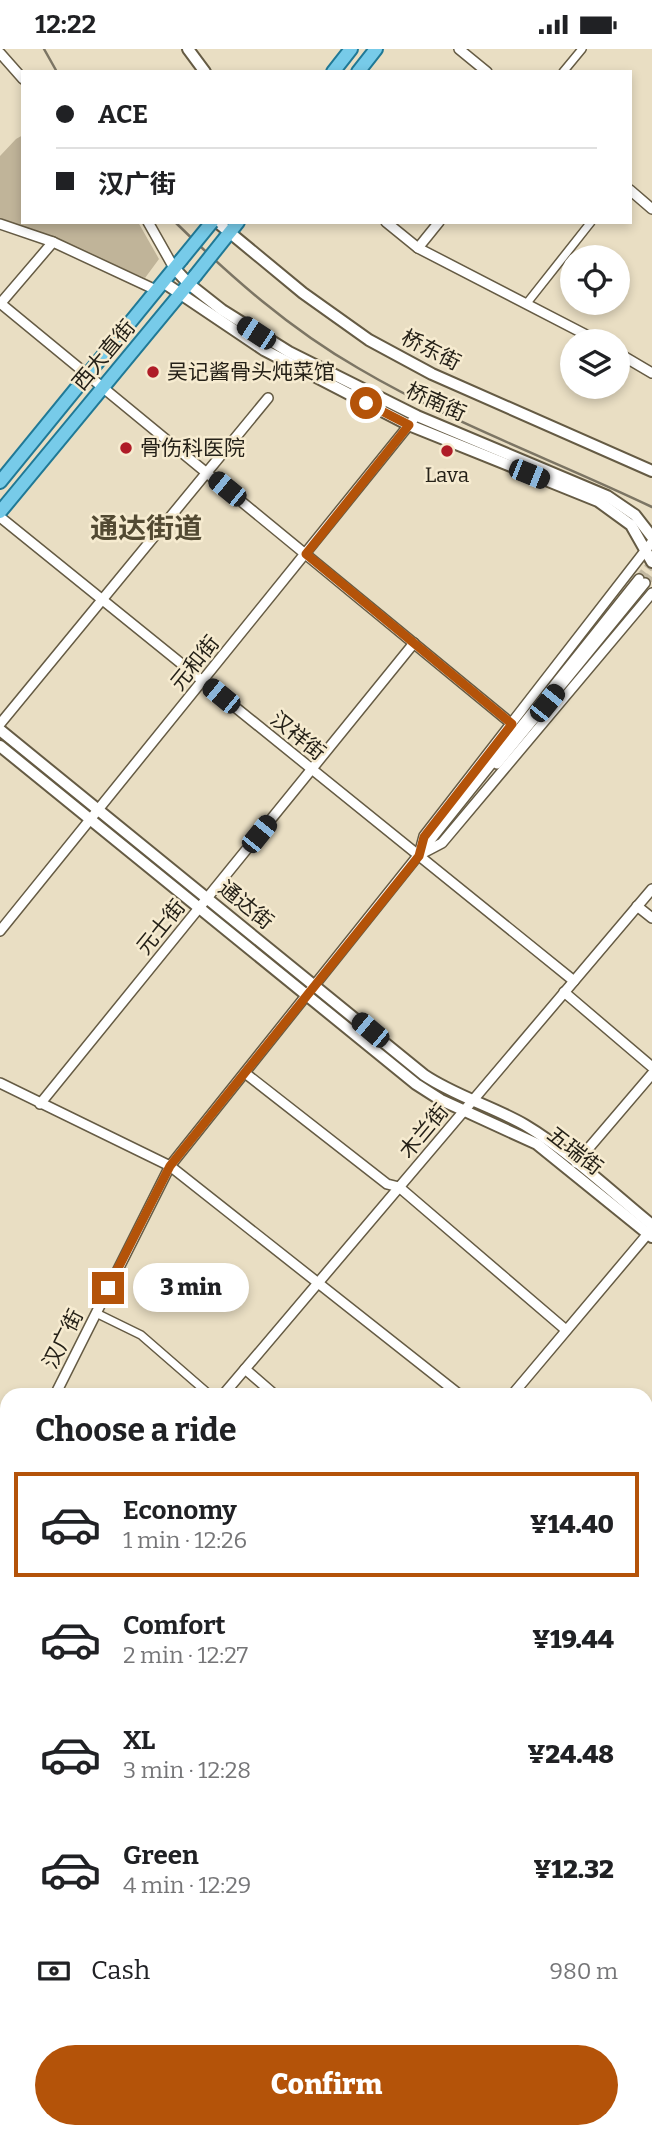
<!DOCTYPE html>
<html lang="en">
<head>
<meta charset="utf-8">
<style>
	body { margin:0; font-family:Bitter,"Noto Sans SC",serif; background:#f2f2f2; color:#202124; height:100vh; display:flex; flex-direction:column; font-size:26px; white-space:nowrap }
	* { box-sizing:border-box; margin:0 }
	p { font-size:23px; color:#757577 }
	.icon { flex:none; width:38px; height:38px; fill:none; stroke:currentColor; stroke-width:2; stroke-linecap:round; stroke-linejoin:round }
	.map { position:relative; flex:1; overflow:hidden }
	.drawer { position:absolute; left:0px; top:1339px; width:653px; height:751px; display:flex; flex-direction:column; background:#fff; border-radius:21px 21px 0 0; box-shadow:0 4px 10px #0003 }
	.drawer>* { flex:none }
	.banner { position:absolute; left:21px; top:21px; width:611px; height:154px; border-radius:0px; box-shadow:0 4px 10px #0003; display:grid; align-content:center; height:154px; padding:0 35px; background:#fff }
	.controls { position:absolute; left:560px; top:196px; display:grid; gap:14px }
	.controls a { display:grid; place-items:center; width:70px; height:70px; border-radius:50%; background:#fff; box-shadow:0 4px 10px #0003; font-size:35px }
	.end { position:absolute; width:32px; height:32px; margin:-16px; border:9px solid #b45309; background:#fff; box-shadow:0 0 0 4px #fff }
	.from { border-radius:50% }
	.bubble { position:absolute; height:49px; border-radius:24px; background:#fff; box-shadow:0 4px 10px #0003; font-size:23px; font-weight:800; line-height:49px; text-align:center }
	.car { position:absolute; width:21px; height:42px; margin:-21px -10px; border-radius:9px; box-shadow:0 0 5px 2px #0007; background:linear-gradient(#222 24%,#8ab4d8 0 40%,#222 0 76%,#8ab4d8 0 86%,#222 0) }
	.banner b { display:flex; align-items:center; gap:24px; height:66px; font-size:26px }
	.banner b+b { border-top:2px solid #e0e0e0 }
	.banner i { width:18px; height:18px; background:#202124 }
	ul { padding:0; list-style:none }
	li { display:flex; align-items:center; gap:21px; height:105px; margin:0 14px 10px; padding:0 21px; border:4px solid transparent; border-radius:0px }
	li div { flex:1 }
	li b { display:block; font-size:26px }
	li em { font-style:normal; font-weight:800 }
	li.selected { border-color:#b45309 }
	li>.icon { width:63px; height:63px; stroke-width:1.5 }
	h2 { padding:0 35px; font-size:32px; line-height:84px }
	.pay { display:flex; align-items:center; gap:18px; height:77px; padding:0 35px; font-size:26px }
	.pay p { margin-inline-start:auto }
	.primary-button { display:flex; gap:14px; margin-top:auto; padding:14px 35px }
	.primary-button a { flex:1; height:80px; border-radius:42px; background:#b45309; color:#fff; font-size:28px; font-weight:800; line-height:80px; text-align:center }
	.status { display:flex; justify-content:space-between; align-items:center; height:49px; padding:0 35px; background:#fff; direction:ltr }
	.status svg { height:19px; fill:currentColor }
	.map>svg:first-child { display:block }
</style>
</head>
<body>
<div class="status"><b>12:22</b><svg viewBox="0 0 49 12"><path d="M0 12V9h3v3zM5 12V6h3v6zM10 12V3h3v9zM15 12V0h3v12zM26 1h20v11H26zM47 4h2v5h-2z"/></svg></div>
<div class="map">
<svg width="652" height="2089" viewBox="0 0 652 2089">
	<rect width="100%" height="100%" fill="#e9dec3"/>
	<polygon fill="#c0b499" points="23,86 23,173 138,173 159,210 145,229 55,190 0,171 0,107 16,90"/>
	<g fill="none" stroke-linecap="round" stroke-linejoin="round">
		<g stroke="#c2b8a1" stroke-width="9" stroke-dasharray="9 4.5" stroke-linecap="butt">
			<polyline points="639,530 652,514"/>
			<polyline points="645,534 652,525"/>
		</g>
		<defs>
			<g id="minor">
				<polyline points="563,23 582,0"/>
				<polyline points="527,254 591,173"/>
				<polyline points="96,1264 141,1286 210,1346"/>
				<polyline points="435,2082 448,2089"/>
				<polyline points="209,2089 212,2082"/>
				<polyline points="475,2089 478,2082"/>
			</g>
			<g id="tertiary">
				<polyline points="459,0 487,23"/>
				<polyline points="0,4 23,30"/>
				<polyline points="630,141 652,160"/>
				<polyline points="148,173 174,219"/>
				<polyline points="386,173 418,199 598,292"/>
				<polyline points="0,175 53,193"/>
				<polyline points="418,199 439,173"/>
				<polyline points="0,254 512,675"/>
				<polyline points="0,255 53,193 156,241"/>
				<polyline points="618,304 652,324"/>
				<polyline points="0,468 574,932"/>
				<polyline points="0,675 268,349"/>
				<polyline points="497,715 645,534"/>
				<polyline points="420,802 424,787 652,493"/>
				<polyline points="423,804 442,794 652,544"/>
				<polyline points="637,857 652,869"/>
				<polyline points="0,882 413,371"/>
				<polyline points="564,943 652,1018"/>
				<polyline points="245,1024 387,1135 399,1138 566,1281"/>
				<polyline points="0,1034 170,1117 460,1346"/>
				<polyline points="40,1055 414,594"/>
				<polyline points="576,1114 652,1025"/>
				<polyline points="245,1320 275,1346"/>
				<polyline points="55,1346 170,1117 639,530"/>
				<polyline points="223,1346 652,840"/>
				<polyline points="512,1346 651,1181"/>
				<polyline points="0,1458 7,1444"/>
				<polyline points="646,1506 652,1511"/>
				<polyline points="646,1532 652,1525"/>
				<polyline points="646,1648 652,1653"/>
				<polyline points="0,1910 7,1895"/>
				<polyline points="0,1931 7,1934"/>
				<polyline points="166,2089 169,2082"/>
			</g>
			<g id="secondary">
				<polyline points="188,0 205,23"/>
				<polyline points="217,173 303,244 369,291 432,325 652,422"/>
				<polyline points="174,219 189,235 222,261 289,303 417,367 607,447 635,466 652,488"/>
				<polyline points="163,233 264,301 409,376 598,452 631,476 652,513"/>
				<path d="M0 681 424 1026C455 1047 492 1057 525 1076 567 1101 613 1144 652 1176"/>
				<polyline points="0,697 416,1035 441,1051 537,1095 652,1188"/>
			</g>
			<g id="primary">
				<polyline points="333,23 351,0"/>
				<polyline points="358,23 376,0"/>
				<polyline points="226,188 238,173"/>
				<polyline points="0,433 181,211"/>
				<polyline points="0,463 195,227"/>
			</g>
			<g id="trunk">
				<polyline points="0,1589 7,1593"/>
				<polyline points="0,1606 7,1610"/>
				<polyline points="0,1626 7,1629"/>
				<polyline points="0,1650 7,1653"/>
				<polyline points="646,1900 652,1903"/>
				<polyline points="646,1921 652,1924"/>
				<polyline points="646,1946 652,1949"/>
				<polyline points="646,1967 652,1970"/>
			</g>
		</defs>
		<use href="#minor" stroke="#655b44" stroke-width="10"/>
		<use href="#tertiary" stroke="#655b44" stroke-width="12"/>
		<use href="#secondary" stroke="#655b44" stroke-width="14"/>
		<use href="#primary" stroke="#207996" stroke-width="16"/>
		<use href="#trunk" stroke="#207996" stroke-width="16"/>
		<use href="#minor" stroke="#fff" stroke-width="7"/>
		<use href="#tertiary" stroke="#fff" stroke-width="9"/>
		<use href="#secondary" stroke="#fff" stroke-width="10"/>
		<use href="#primary" stroke="#77cbe9" stroke-width="12"/>
		<use href="#trunk" stroke="#4abae2" stroke-width="12"/>
		<g stroke="#7c7564" stroke-width="2.5">
			<polyline points="44,0 57,23"/>
			<path d="M175 173C231 228 290 280 358 319 451 374 554 411 652 458"/>
		</g>
		<defs>
			<g id="primary-bridge">
				<polyline points="181,211 212,173"/>
				<polyline points="195,227 226,188"/>
			</g>
		</defs>
		<use href="#primary-bridge" stroke="#207996" stroke-width="16" stroke-linecap="butt"/>
		<use href="#primary-bridge" stroke="#77cbe9" stroke-width="12"/>
	</g>
	<g fill="none" stroke-linecap="round" stroke-linejoin="round">
		<polyline stroke="#b45309" stroke-width="9" points="108,1239 170,1117 419,807 424,788 512,675 306,505 409,376 366,354"/>
	</g>
	<g fill="#af1c27" stroke="#f6ebd0" stroke-width="2.5">
		<circle cx="153" cy="323" r="7"/>
		<circle cx="126" cy="399" r="7"/>
		<circle cx="447" cy="402" r="7"/>
	</g>
	<g text-anchor="middle" dominant-baseline="central" stroke-width="5" stroke-linejoin="round" paint-order="stroke">
		<g font-size="21" fill="#252118" stroke="#f6ebd0">
			<text transform="translate(431 301) rotate(27)">桥东街</text>
			<text transform="translate(104 306) rotate(-50)">西大直街</text>
			<text transform="translate(436 353) rotate(24)">桥南街</text>
			<text transform="translate(195 614) rotate(-51)">元和街</text>
			<text transform="translate(298 687) rotate(39)">汉祥街</text>
			<text transform="translate(246 856) rotate(39)">通达街</text>
			<text transform="translate(161 878) rotate(-51)">元士街</text>
			<text transform="translate(424 1082) rotate(-50)">木兰街</text>
			<text transform="translate(575 1102) rotate(38)">五瑞街</text>
			<text transform="translate(63 1290) rotate(-63)">汉广街</text>
		</g>
		<g font-size="21" fill="#252118" stroke="#f6ebd0" text-anchor="start">
			<text x="167" y="323">吴记酱骨头炖菜馆</text>
			<text x="140" y="399">骨伤科医院</text>
			<text x="447" y="426" text-anchor="middle">Lava</text>
		</g>
		<g font-size="28" font-weight="bold" fill="#524932" stroke="#f6ebd0">
			<text x="146" y="479">通达街道</text>
		</g>
	</g>
</svg>
<div class="controls">
<a><svg class="icon" aria-label="locate" viewBox="0 0 24 24"><circle cx="12" cy="12" r="6"/><path d="M12 2v4M12 18v4M2 12h4M18 12h4"/></svg></a>
<a><svg class="icon" aria-label="layers" viewBox="0 0 24 24"><path d="M12 4l9 5-9 5-9-5zM3 14l9 5 9-5"/></svg></a>
</div>
<i class="end from" style="left:366px;top:354px"></i>
<i class="end" style="left:108px;top:1239px"></i>
<div class="bubble" style="left:133px;top:1214px;width:116px">3 min</div>
<i class="car" style="left:256px;top:284px;rotate:303deg"></i>
<i class="car" style="left:529px;top:425px;rotate:112deg"></i>
<i class="car" style="left:227px;top:440px;rotate:309deg"></i>
<i class="car" style="left:221px;top:647px;rotate:309deg"></i>
<i class="car" style="left:547px;top:654px;rotate:39deg"></i>
<i class="car" style="left:259px;top:785px;rotate:39deg"></i>
<i class="car" style="left:370px;top:981px;rotate:310deg"></i>
<div class="banner">
<b><i class="from"></i>ACE</b>
<b><i></i>汉广街</b>
</div>
<section class="drawer">
<h2>Choose a ride</h2>
<ul>
<li class="selected"><svg class="icon" aria-label="car" viewBox="0 0 24 24"><path d="M5 17H2v-5l4-1 3-4h7l3 4 3 1v5h-3M9 17h6M6 11h13"/><circle cx="7" cy="17" r="2"/><circle cx="17" cy="17" r="2"/></svg><div><b>Economy</b><p>1 min · 12:26</p></div><em>¥14.40</em></li>
<li><svg class="icon" aria-label="car" viewBox="0 0 24 24"><path d="M5 17H2v-5l4-1 3-4h7l3 4 3 1v5h-3M9 17h6M6 11h13"/><circle cx="7" cy="17" r="2"/><circle cx="17" cy="17" r="2"/></svg><div><b>Comfort</b><p>2 min · 12:27</p></div><em>¥19.44</em></li>
<li><svg class="icon" aria-label="car" viewBox="0 0 24 24"><path d="M5 17H2v-5l4-1 3-4h7l3 4 3 1v5h-3M9 17h6M6 11h13"/><circle cx="7" cy="17" r="2"/><circle cx="17" cy="17" r="2"/></svg><div><b>XL</b><p>3 min · 12:28</p></div><em>¥24.48</em></li>
<li><svg class="icon" aria-label="car" viewBox="0 0 24 24"><path d="M5 17H2v-5l4-1 3-4h7l3 4 3 1v5h-3M9 17h6M6 11h13"/><circle cx="7" cy="17" r="2"/><circle cx="17" cy="17" r="2"/></svg><div><b>Green</b><p>4 min · 12:29</p></div><em>¥12.32</em></li>
</ul>
<div class="pay"><svg class="icon" aria-label="cash" viewBox="0 0 24 24"><path d="M3 7h18v10H3z"/><circle cx="12" cy="12" r="2"/></svg>Cash<p>980 m</p></div>
<div class="primary-button"><a>Confirm</a></div>
</section>
</div>
</body>
</html>
